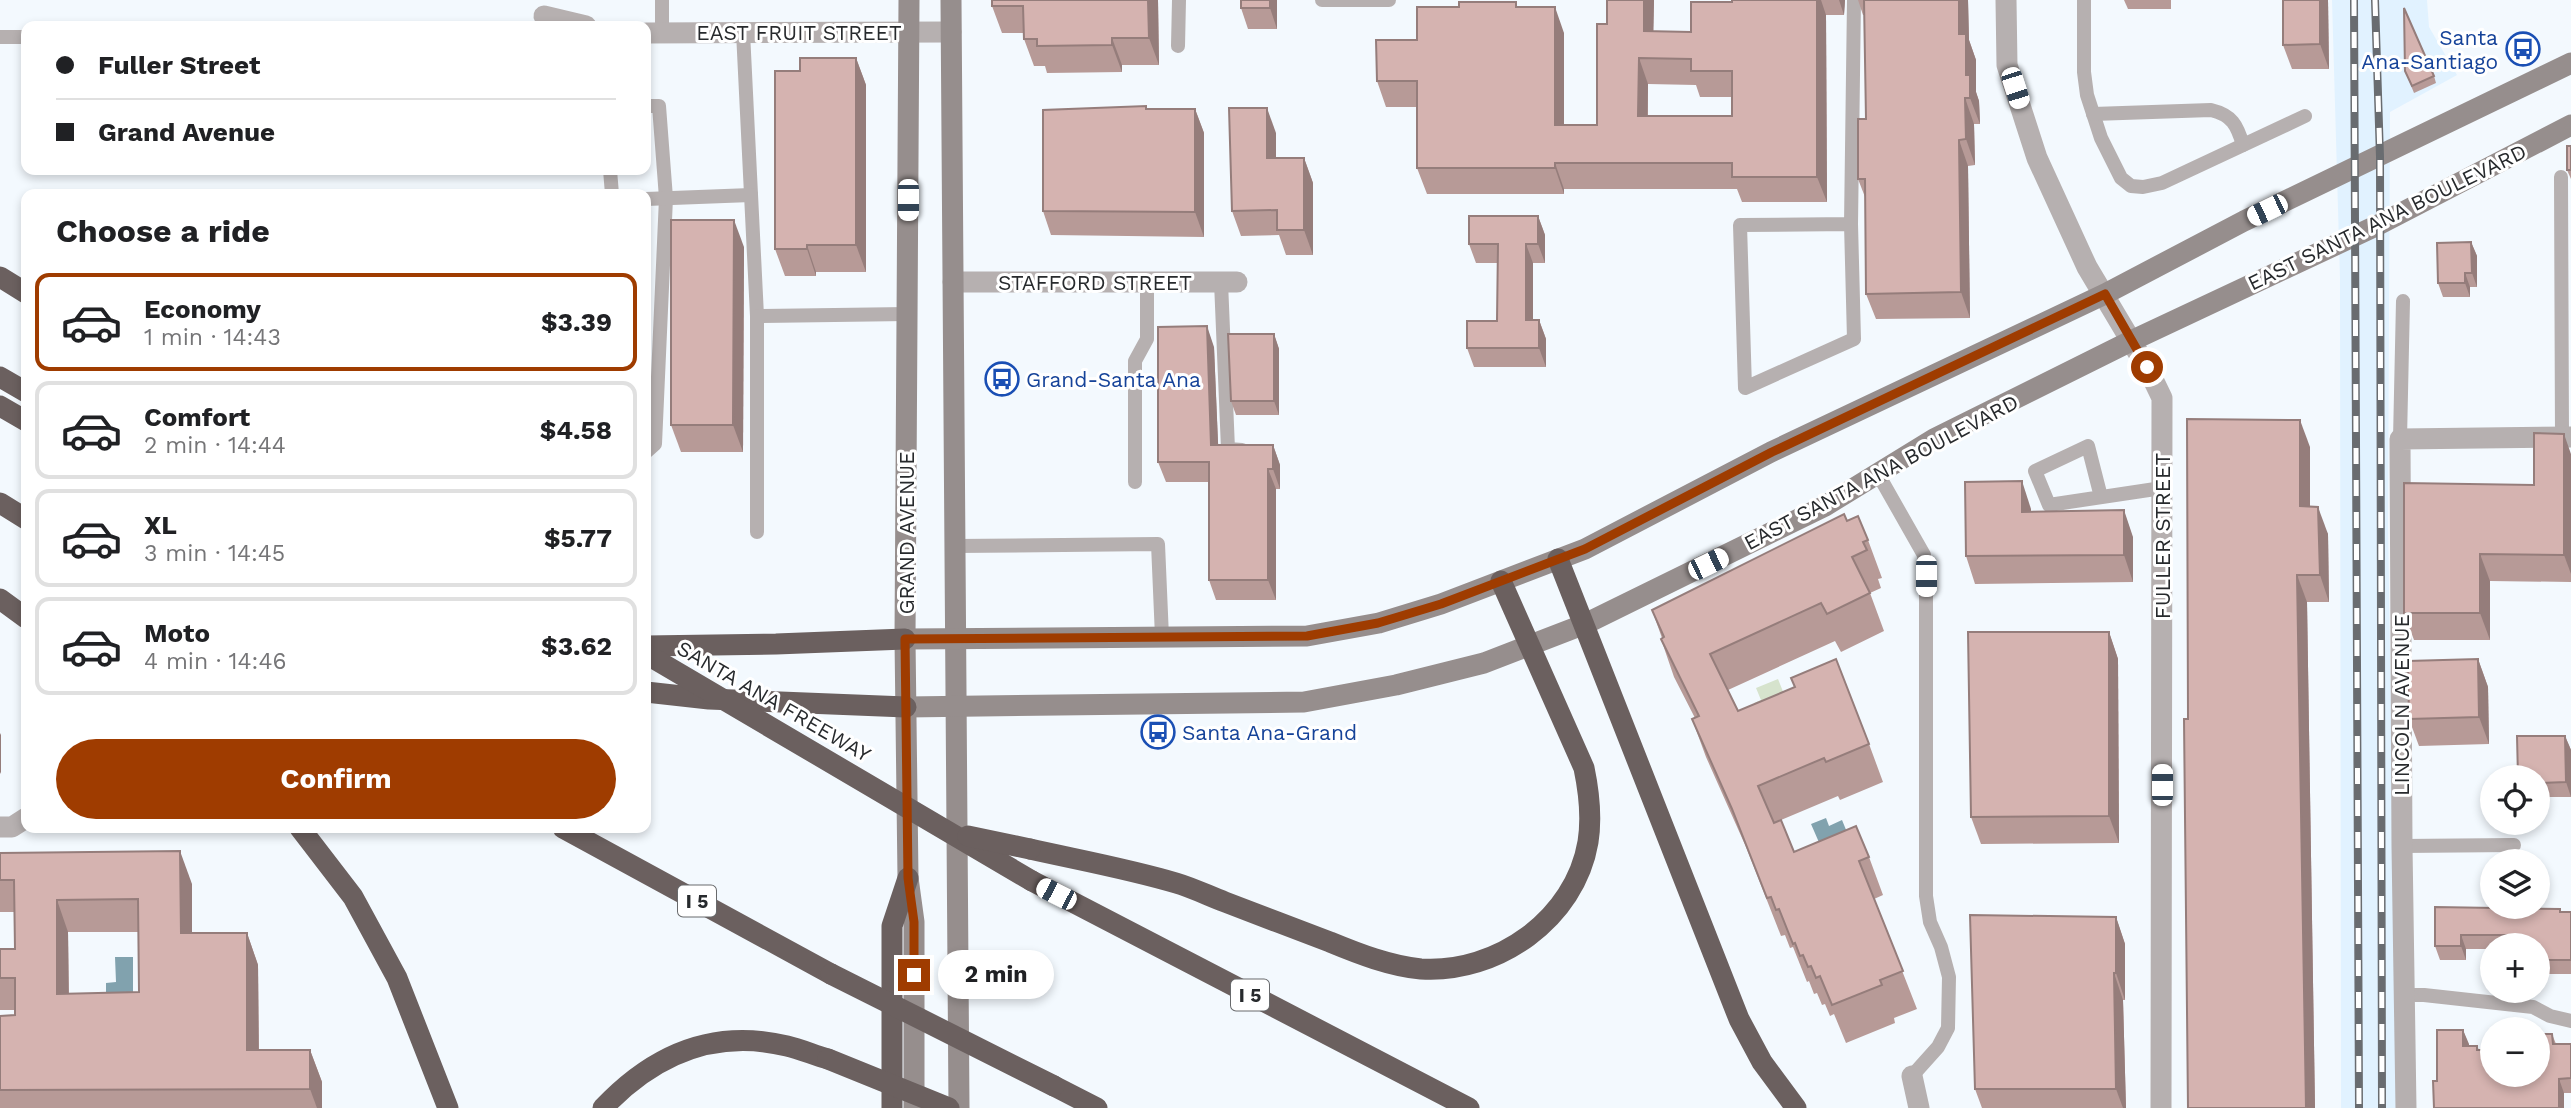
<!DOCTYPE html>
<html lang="en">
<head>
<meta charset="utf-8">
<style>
	body { margin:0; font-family:"Work Sans",sans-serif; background:#f6f6f6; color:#202124; height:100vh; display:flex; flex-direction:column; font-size:26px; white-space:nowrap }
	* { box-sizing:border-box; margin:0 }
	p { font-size:23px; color:#757577 }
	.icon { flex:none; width:38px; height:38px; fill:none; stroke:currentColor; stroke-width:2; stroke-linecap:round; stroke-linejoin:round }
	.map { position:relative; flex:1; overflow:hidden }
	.side { position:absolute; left:21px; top:189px; width:630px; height:644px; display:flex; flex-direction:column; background:#fff; border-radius:14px; box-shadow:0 4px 10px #0003 }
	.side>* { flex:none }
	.guide { position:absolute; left:21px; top:21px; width:630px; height:154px; border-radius:14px; box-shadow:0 4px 10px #0003; display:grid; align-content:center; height:154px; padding:0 35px; background:#fff }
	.controls { position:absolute; left:2480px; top:765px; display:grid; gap:14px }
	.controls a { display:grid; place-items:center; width:70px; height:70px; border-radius:50%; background:#fff; box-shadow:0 4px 10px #0003; font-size:35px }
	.end { position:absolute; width:32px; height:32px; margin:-16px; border:9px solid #9f3c00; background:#fff; box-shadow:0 0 0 4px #fff }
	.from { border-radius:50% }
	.bubble { position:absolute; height:49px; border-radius:24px; background:#fff; box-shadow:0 4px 10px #0003; font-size:23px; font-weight:700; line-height:49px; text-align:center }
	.car { position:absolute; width:21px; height:42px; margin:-21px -10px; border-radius:9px; box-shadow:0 0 5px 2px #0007; background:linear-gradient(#fff 24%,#345 0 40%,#fff 0 76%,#345 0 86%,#fff 0) }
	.guide b { display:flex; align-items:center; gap:24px; height:66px; font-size:26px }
	.guide b+b { border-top:2px solid #e0e0e0 }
	.guide i { width:18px; height:18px; background:#202124 }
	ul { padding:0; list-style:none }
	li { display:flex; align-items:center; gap:21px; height:98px; margin:0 14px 10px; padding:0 21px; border:4px solid #e0e0e0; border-radius:14px }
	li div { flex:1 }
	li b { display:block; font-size:26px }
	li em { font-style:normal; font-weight:700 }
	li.current { border-color:#9f3c00 }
	li>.icon { width:63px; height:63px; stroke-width:1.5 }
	h2 { padding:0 35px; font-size:32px; line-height:84px }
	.action { display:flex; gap:14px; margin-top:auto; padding:14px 35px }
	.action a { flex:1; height:80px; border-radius:42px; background:#9f3c00; color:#fff; font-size:28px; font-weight:700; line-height:80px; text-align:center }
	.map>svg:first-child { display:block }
</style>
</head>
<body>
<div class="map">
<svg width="2571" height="1108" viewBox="0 0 2571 1108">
	<rect width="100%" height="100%" fill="#f3f9fe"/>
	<polygon fill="#e1f2ff" points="2332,0 2427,0 2429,27 2457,75 2390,112 2388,524 2397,1108 2341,1108 2340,278"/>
	<polygon fill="#d6e3cd" points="1778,679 1794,719 1765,731 1754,703 1761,700 1756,688"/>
	<g fill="#81a2ae">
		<polygon points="1826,818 1829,826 1842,820 1858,859 1831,870 1811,824"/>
		<polygon points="115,957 133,957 133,995 106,997 106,983 116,982"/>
	</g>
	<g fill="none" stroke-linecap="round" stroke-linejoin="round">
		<g stroke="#b6b0b0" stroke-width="14">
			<polyline points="662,0 662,32"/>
			<polyline points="1322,0 1389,0"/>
			<polyline points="2084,0 2084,72 2087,95 2101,138 2121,178 2131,186 2143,187 2162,183 2305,116"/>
			<polyline points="743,32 757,316 907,314"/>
			<polyline points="0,37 26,37"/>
			<polyline points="1178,46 1179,0"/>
			<polyline points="646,106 659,106 666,198 655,444 646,452"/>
			<path d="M2093 114 2211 110C2232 115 2237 125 2243 145"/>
			<polyline points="610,170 612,194"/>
			<polyline points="2561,177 2562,437"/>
			<polyline points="646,199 751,195"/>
			<polyline points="1851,224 1854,339 1745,388 1740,225 1851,224 1854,0"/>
			<polyline points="1221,282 1228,449 1242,450"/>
			<polyline points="757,316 757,532"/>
			<polyline points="2400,439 2403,301"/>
			<polyline points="1878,474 1924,555 1926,576 1926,896 1930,922 1941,947 1949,977 1948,1028 1938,1047 1912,1076"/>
			<polyline points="1135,482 1135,361 1147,339 1147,282"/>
			<polyline points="2101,497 2088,446 2035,471 2049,505 2162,488"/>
			<polyline points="955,546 1158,544 1162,637"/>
			<polyline points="2402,846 2514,845"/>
			<polyline points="2404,995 2424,995 2533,1007 2550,1016 2571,1021"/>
		</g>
		<g stroke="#b6b0b0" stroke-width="21">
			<polyline points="2006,0 2007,65 2037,158 2087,267 2149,371 2162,398 2161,1108"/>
			<polyline points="544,16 586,26"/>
			<polyline points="646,33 951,32"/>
			<polyline points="953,282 1237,282"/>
			<polyline points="0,827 12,827 26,818"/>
			<polyline points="1912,1076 1919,1108"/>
			<polyline points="2406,1108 2402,846 2400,439 2571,437"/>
		</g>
		<g stroke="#968e8d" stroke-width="21">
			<polyline points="909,0 905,639 908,878 914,922 914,1108"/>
			<polyline points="951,0 959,1108"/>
			<polyline points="905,639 1307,636 1379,623 1441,604 1585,549 1771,452 2105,294 2244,221 2571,63"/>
			<polyline points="906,707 1304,702 1396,685 1484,663 1585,624 1825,506 1934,439 2131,341 2378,225 2571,125"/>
		</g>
		<g stroke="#6b605f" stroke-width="21">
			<polyline points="0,277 26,293"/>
			<polyline points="0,377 26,392"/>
			<polyline points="0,406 26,421"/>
			<polyline points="0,503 26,519"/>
			<polyline points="1558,559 1739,1019 1762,1062 1796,1108"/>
			<polyline points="0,599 26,618"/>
			<polyline points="646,646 776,644 905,639"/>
			<polyline points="646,692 709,699 906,707"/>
			<polyline points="300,828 353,897 397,978 448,1108"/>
			<polyline points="563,828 831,974"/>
			<path d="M1030 849C1079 860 1129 869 1176 883 1193 888 1209 896 1225 902 1260 915 1295 929 1330 942 1359 954 1390 966 1421 969 1497 974 1575 919 1588 842 1592 817 1589 792 1584 768L1501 581"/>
			<polyline points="1032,881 1469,1108"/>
			<polyline points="1054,1086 1097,1108"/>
			<path d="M603 1108C653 1055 713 1028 787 1046 800 1049 814 1055 828 1059"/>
			<polyline points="892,1108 892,926 908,878"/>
		</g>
		<defs>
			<g id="rail">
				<polyline points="2354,0 2359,1108"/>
				<polyline points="2375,0 2380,157 2382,1108"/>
			</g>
		</defs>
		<use href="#rail" stroke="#696c70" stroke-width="8"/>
		<use href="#rail" stroke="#fff" stroke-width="5" stroke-dasharray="16" stroke-linecap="butt"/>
		<g stroke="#6b605f" stroke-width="21">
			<polyline points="646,654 1032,881"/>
			<polyline points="968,836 1030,849"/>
			<polyline points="831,974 1054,1086"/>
			<polyline points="828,1059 949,1108"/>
		</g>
	</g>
	<g fill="#b79a97" fill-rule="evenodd">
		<polygon points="1158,0 1159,65 1122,65 1122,72 1047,73 1045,66 1034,66 1024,39 1024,33 1002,33 992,6"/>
		<polygon points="1241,0 1277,0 1277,29 1248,29 1241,8"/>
		<path d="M1654 0 1653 31 1691 32 1732 2V0H1845L1844 15H1826L1827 202H1742L1737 189H1564V194H1427L1417 168V107H1386L1377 81 1417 40 1518 7 1564 33V125H1597L1607 24ZM1648 84 1696 85 1700 97H1732V116H1648Z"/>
		<polygon points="1858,0 1968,0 1969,40 1976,60 1976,92 1979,101 1980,124 1974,124 1975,165 1968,166 1970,318 1876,319 1866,294 1865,197 1858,179 1866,119 1864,15 1863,15"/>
		<polygon points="2124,0 2171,0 2171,9 2128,9"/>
		<polygon points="2328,0 2329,69 2292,69 2283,45"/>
		<polygon points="856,58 866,85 866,272 816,272 816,276 785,276 775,249 800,71"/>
		<polygon points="2434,76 2436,83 2414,93 2408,78"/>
		<polygon points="1146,106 1147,109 1195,109 1204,133 1204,237 1051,235 1043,211"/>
		<polygon points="1276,133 1276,158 1304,158 1313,183 1313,255 1286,255 1279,235 1241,236 1232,211"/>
		<polygon points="2571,146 2571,179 2567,170"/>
		<polygon points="1538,216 1545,235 1545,263 1533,263 1533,320 1539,320 1546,339 1546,367 1474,367 1467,348 1497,321 1498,263 1476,263 1469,244"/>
		<polygon points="2471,242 2477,256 2477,287 2470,287 2470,297 2443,297 2438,283"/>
		<polygon points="744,247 743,452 681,452 671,425"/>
		<polygon points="1274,334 1279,349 1279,415 1236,415 1231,401"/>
		<polygon points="1214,347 1218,445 1273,445 1280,465 1280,489 1276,489 1276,600 1216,600 1209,580 1209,482 1166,482 1158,462"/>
		<polygon points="2310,447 2310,506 2328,534 2329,602 2307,602 2315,1108 2188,1108 2188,719"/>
		<polygon points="2571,454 2571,582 2490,581 2490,640 2414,640 2404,613 2534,485"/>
		<polygon points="2031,509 2031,511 2133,537 2133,582 1975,584 1966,556"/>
		<polygon points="1847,521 1868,540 1882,578 1878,579 1881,588 1870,593 1884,631 1841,652 1835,641 1728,690 1738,711 1869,744 1883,782 1840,800 1838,796 1781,820 1794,852 1869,857 1883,895 1874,899 1917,1009 1894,1018 1895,1023 1846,1043 1834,1014 1830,1016 1825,1004 1822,1005 1817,993 1814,994 1809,981 1807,982 1793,947 1790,948 1785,935 1781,936 1746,847 1706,757 1692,719 1695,718 1674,677 1661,639 1662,638 1652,610"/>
		<polygon points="2109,632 2118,659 2119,843 1981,844 1971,817"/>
		<polygon points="2478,659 2488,687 2489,744 2419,746 2409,719"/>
		<polygon points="2565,736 2571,750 2571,797 2538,797 2538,777"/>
		<path d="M0 853 192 884V933H247L258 965 259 1050H310L322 1082V1108H0V1016L15 1015V1010H0V949H15V912H0ZM68 932H139V992L69 994Z"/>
		<polygon points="2435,907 2571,912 2571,974 2538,974 2538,945 2492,945 2492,949 2466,949 2466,960 2440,960 2435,946"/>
		<polygon points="2116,917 2125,944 2125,1000 2123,1000 2126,1108 1982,1108 1975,1089"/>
		<polygon points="2437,1030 2463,1030 2469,1046 2477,1046 2479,1050 2492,1050 2492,1074 2538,1074 2538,1034 2552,1034 2556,1044 2571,1044 2571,1093 2564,1093 2564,1108 2434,1108 2433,1081 2437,1081"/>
	</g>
	<g fill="#957d7b">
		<polygon points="1148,0 1158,0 1159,65 1149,38"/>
		<polygon points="1270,0 1277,0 1277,29 1270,8"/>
		<polygon points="1644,0 1654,0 1653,57 1644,31"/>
		<polygon points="1817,0 1821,0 1826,15 1827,202 1817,177"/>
		<polygon points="1839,0 1845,0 1844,15"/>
		<polygon points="1959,0 1968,0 1969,40 1976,60 1976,92 1979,101 1980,124 1970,98 1959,34"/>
		<polygon points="2320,0 2328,0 2329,69 2320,44"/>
		<polygon points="1555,7 1564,33 1564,151 1555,125"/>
		<polygon points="1112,38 1122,65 1122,72 1112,45"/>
		<polygon points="856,58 866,85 866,272 856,245"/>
		<polygon points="1639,58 1648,84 1647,142 1638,116"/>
		<polygon points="1965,98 1974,124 1975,165 1966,139"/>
		<polygon points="1267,108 1276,133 1276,183 1267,158"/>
		<polygon points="1195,109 1204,133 1204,237 1195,212"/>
		<polygon points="1959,140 1968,166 1970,318 1961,292"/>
		<polygon points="1304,158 1313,183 1313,255 1304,230"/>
		<polygon points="1555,163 1564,189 1564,194 1555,168"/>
		<polygon points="646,211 648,218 649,246 646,238"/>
		<polygon points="1538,216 1545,235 1545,263 1538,244"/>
		<polygon points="734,220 744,247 743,452 733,425"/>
		<polygon points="2471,242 2477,256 2477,287 2472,273"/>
		<polygon points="1526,244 1533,263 1533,339 1526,320"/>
		<polygon points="807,245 816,272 816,276 807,249"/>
		<polygon points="2465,273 2470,287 2470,297 2465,283"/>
		<polygon points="1539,320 1546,339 1546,367 1539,348"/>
		<polygon points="1207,326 1214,347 1219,465 1211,445"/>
		<polygon points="1274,334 1279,349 1279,415 1274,401"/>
		<polygon points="2300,420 2310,447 2310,533 2300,506"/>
		<polygon points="2564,434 2571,454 2571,574 2564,555"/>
		<polygon points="1273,445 1280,465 1280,489 1273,469"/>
		<polygon points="1268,469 1276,489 1276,600 1268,580"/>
		<polygon points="2022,481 2031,509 2031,539 2022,512"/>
		<polygon points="2318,507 2328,534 2329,602 2320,575"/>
		<polygon points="2124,510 2133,537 2133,582 2124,555"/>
		<polygon points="2480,554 2490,581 2490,640 2480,613"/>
		<polygon points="2297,575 2307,602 2315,1108 2306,1108"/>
		<polygon points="2109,632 2118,659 2119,843 2109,816"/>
		<polygon points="2478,659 2488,687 2489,744 2479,717"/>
		<polygon points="0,733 1,735 1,774 0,772"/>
		<polygon points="2565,736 2571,750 2571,797 2566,782"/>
		<polygon points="180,851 192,884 192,965 181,933"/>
		<polygon points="57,900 68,932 69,1026 57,994"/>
		<polygon points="2116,917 2125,944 2125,1000 2116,973"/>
		<polygon points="247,933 258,965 259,1082 247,1050"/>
		<polygon points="2461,935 2466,949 2466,960 2461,946"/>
		<polygon points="2114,973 2123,1000 2126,1108 2123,1108 2116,1089"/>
		<polygon points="2463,1030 2469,1044 2469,1060 2463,1046"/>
		<polygon points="310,1050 322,1082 322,1108 317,1108 310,1089"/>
		<polygon points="2559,1079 2564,1093 2564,1108 2559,1108"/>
	</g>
	<g fill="#d5b3b0" stroke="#957d7b" stroke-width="2" fill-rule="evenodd">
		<polygon points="992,0 1148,0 1149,38 1112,38 1112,45 1037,46 1037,39 1024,39 1023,6 992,6"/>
		<rect x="1241" y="0" width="29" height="8"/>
		<path d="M1607 0H1644V31L1691 32V2H1732V0H1817V177H1732V163H1555V168H1417V81H1377L1376 40H1417V7H1459V2H1516V7H1555V125H1597V24H1607ZM1639 58 1691 59V71H1732V116H1638Z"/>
		<polygon points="1864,0 1959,0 1959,34 1966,34 1966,75 1970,75 1970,98 1965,98 1966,139 1959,140 1961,292 1866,294 1865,179 1858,179 1858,119 1866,119"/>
		<polygon points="2283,0 2320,0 2320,44 2283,45"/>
		<polygon points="2404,8 2434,76 2412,86 2405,71"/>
		<polygon points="800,58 856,58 856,245 807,245 807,249 775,249 775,71 800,71"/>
		<polygon points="1146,106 1146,109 1195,109 1195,212 1043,211 1043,110"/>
		<polygon points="1229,108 1267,108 1267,158 1304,158 1304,230 1277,230 1277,210 1232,211"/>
		<rect x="2567" y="146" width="4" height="24"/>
		<polygon points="1469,216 1538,216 1538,244 1526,244 1526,320 1539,320 1539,348 1467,348 1467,321 1497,321 1498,244 1469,244"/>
		<polygon points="671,220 734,220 733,425 671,425"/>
		<polygon points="2471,242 2472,273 2465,273 2465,283 2438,283 2437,243"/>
		<polygon points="1207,326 1211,445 1273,445 1273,469 1268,469 1268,580 1209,580 1209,462 1158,462 1158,327"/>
		<polygon points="1228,334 1274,334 1274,401 1231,401"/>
		<polygon points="2187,419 2300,420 2300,506 2318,507 2320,575 2297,575 2306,1108 2188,1108 2184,719 2188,719"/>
		<polygon points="2534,433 2564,434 2564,555 2480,554 2480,613 2404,613 2404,483 2534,485"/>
		<polygon points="2022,481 2022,512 2124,510 2124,555 1966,556 1965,482"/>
		<polygon points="1844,514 1847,521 1858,516 1868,540 1863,542 1867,550 1852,557 1870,593 1827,614 1821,603 1710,654 1738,711 1795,687 1791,678 1836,659 1869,744 1826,762 1824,758 1758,786 1774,823 1781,820 1794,852 1856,826 1869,857 1859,861 1903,971 1880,980 1882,985 1832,1005 1820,976 1816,978 1811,966 1808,967 1803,955 1800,956 1795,943 1793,944 1779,909 1776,910 1771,897 1767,898 1732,809 1692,719 1699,716 1661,639 1664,637 1652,610"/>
		<polygon points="1968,632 2109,632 2109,816 1971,817"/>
		<polygon points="2478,659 2479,717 2409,719 2408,661"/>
		<polygon points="2517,736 2565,736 2566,782 2538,783 2538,777 2518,777"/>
		<path d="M180 851 181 933H247V1050H310V1089L0 1090V1016L15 1015V978H0V949H15L14 880H0V853ZM138 899 139 992 57 994V900Z"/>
		<polygon points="2435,907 2560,909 2560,912 2571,912 2571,960 2538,960 2538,945 2517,945 2517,935 2461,935 2461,946 2435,946"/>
		<polygon points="1970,915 2116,917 2116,973 2114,973 2116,1089 1975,1089"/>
		<polygon points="2437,1030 2463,1030 2463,1046 2477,1046 2477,1050 2492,1050 2492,1074 2538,1074 2538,1034 2552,1034 2553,1044 2571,1044 2571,1078 2559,1079 2559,1108 2434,1108 2433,1081 2437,1081"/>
	</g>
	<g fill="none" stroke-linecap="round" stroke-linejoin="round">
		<polyline stroke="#9f3c00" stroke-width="9" points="914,975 914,922 908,878 905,639 1307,636 1378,623 1441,604 1585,549 1772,452 2105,294 2147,367"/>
	</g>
	<defs>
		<symbol id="bus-ring" viewBox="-11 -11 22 22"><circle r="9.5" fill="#fff" stroke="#1a4fb4" stroke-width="1.5"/><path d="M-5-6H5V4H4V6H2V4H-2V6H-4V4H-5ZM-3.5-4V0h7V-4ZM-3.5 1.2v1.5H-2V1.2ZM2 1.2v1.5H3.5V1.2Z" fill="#1a4fb4"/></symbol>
	</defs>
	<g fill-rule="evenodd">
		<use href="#bus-ring" x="2504" y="30" width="38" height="38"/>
		<use href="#bus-ring" x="983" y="360" width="38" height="38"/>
		<use href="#bus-ring" x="1139" y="713" width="38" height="38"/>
	</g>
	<g text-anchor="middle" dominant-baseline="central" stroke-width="6" stroke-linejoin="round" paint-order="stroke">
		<g fill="#fff" stroke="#686a6c" stroke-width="2">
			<rect x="678" y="885.5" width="38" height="31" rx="5"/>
			<rect x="1231" y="979.5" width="38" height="31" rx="5"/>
		</g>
		<g font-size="19" font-weight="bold" fill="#272a2d">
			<text x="697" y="901">I 5</text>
			<text x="1250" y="995">I 5</text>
		</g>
		<g font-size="21" fill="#272a2d" stroke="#fff">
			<text x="799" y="32">EAST FRUIT STREET</text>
			<text transform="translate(2387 217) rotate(-26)">EAST SANTA ANA BOULEVARD</text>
			<text x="1095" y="282">STAFFORD STREET</text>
			<text transform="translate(1881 472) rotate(-28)">EAST SANTA ANA BOULEVARD</text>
			<text transform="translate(906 533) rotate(-90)">GRAND AVENUE</text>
			<text transform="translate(2162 536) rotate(-90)">FULLER STREET</text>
			<text transform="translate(774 701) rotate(30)">SANTA ANA FREEWAY</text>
			<text transform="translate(2401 705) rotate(-90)">LINCOLN AVENUE</text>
		</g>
		<g font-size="21" fill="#164399" stroke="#fff" text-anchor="start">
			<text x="2498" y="37" text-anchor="end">Santa<tspan x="2498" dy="24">Ana-Santiago</tspan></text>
			<text x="1026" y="379">Grand-Santa Ana</text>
			<text x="1182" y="732">Santa Ana-Grand</text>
		</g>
	</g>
</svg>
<div class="controls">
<a><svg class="icon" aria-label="locate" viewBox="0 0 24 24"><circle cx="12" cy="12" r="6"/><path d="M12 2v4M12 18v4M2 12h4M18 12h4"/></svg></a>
<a><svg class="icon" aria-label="layers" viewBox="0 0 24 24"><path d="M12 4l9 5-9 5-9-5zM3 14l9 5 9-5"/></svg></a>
<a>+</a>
<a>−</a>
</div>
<i class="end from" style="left:2147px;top:367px"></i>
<i class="end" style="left:914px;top:975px"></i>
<div class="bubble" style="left:938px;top:950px;width:116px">2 min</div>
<i class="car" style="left:2015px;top:88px;rotate:162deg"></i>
<i class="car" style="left:908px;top:200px;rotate:180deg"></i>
<i class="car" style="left:2267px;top:210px;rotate:244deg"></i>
<i class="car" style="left:1708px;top:564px;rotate:64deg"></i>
<i class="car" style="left:1926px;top:576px;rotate:180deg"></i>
<i class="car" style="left:2162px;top:785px;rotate:0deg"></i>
<i class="car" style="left:1056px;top:894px;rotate:297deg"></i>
<div class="guide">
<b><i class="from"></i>Fuller Street</b>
<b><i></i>Grand Avenue</b>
</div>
<section class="side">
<h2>Choose a ride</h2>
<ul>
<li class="current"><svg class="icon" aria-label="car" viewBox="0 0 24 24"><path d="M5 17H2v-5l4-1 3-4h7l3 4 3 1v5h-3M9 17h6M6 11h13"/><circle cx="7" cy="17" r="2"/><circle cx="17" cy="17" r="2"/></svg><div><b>Economy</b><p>1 min · 14:43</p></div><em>$3.39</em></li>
<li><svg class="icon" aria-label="car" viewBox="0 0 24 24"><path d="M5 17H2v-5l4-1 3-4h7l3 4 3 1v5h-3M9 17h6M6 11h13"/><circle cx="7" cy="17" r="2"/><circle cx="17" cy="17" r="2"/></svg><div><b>Comfort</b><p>2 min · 14:44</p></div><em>$4.58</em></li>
<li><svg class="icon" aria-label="car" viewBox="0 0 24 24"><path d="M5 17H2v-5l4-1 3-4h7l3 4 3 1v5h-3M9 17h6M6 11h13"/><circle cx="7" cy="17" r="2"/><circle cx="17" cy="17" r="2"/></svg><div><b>XL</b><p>3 min · 14:45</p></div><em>$5.77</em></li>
<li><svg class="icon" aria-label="car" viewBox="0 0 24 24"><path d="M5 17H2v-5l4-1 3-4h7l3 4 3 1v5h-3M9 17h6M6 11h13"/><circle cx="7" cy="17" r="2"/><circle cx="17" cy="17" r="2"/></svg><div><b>Moto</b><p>4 min · 14:46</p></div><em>$3.62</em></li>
</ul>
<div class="action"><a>Confirm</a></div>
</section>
</div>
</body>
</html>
